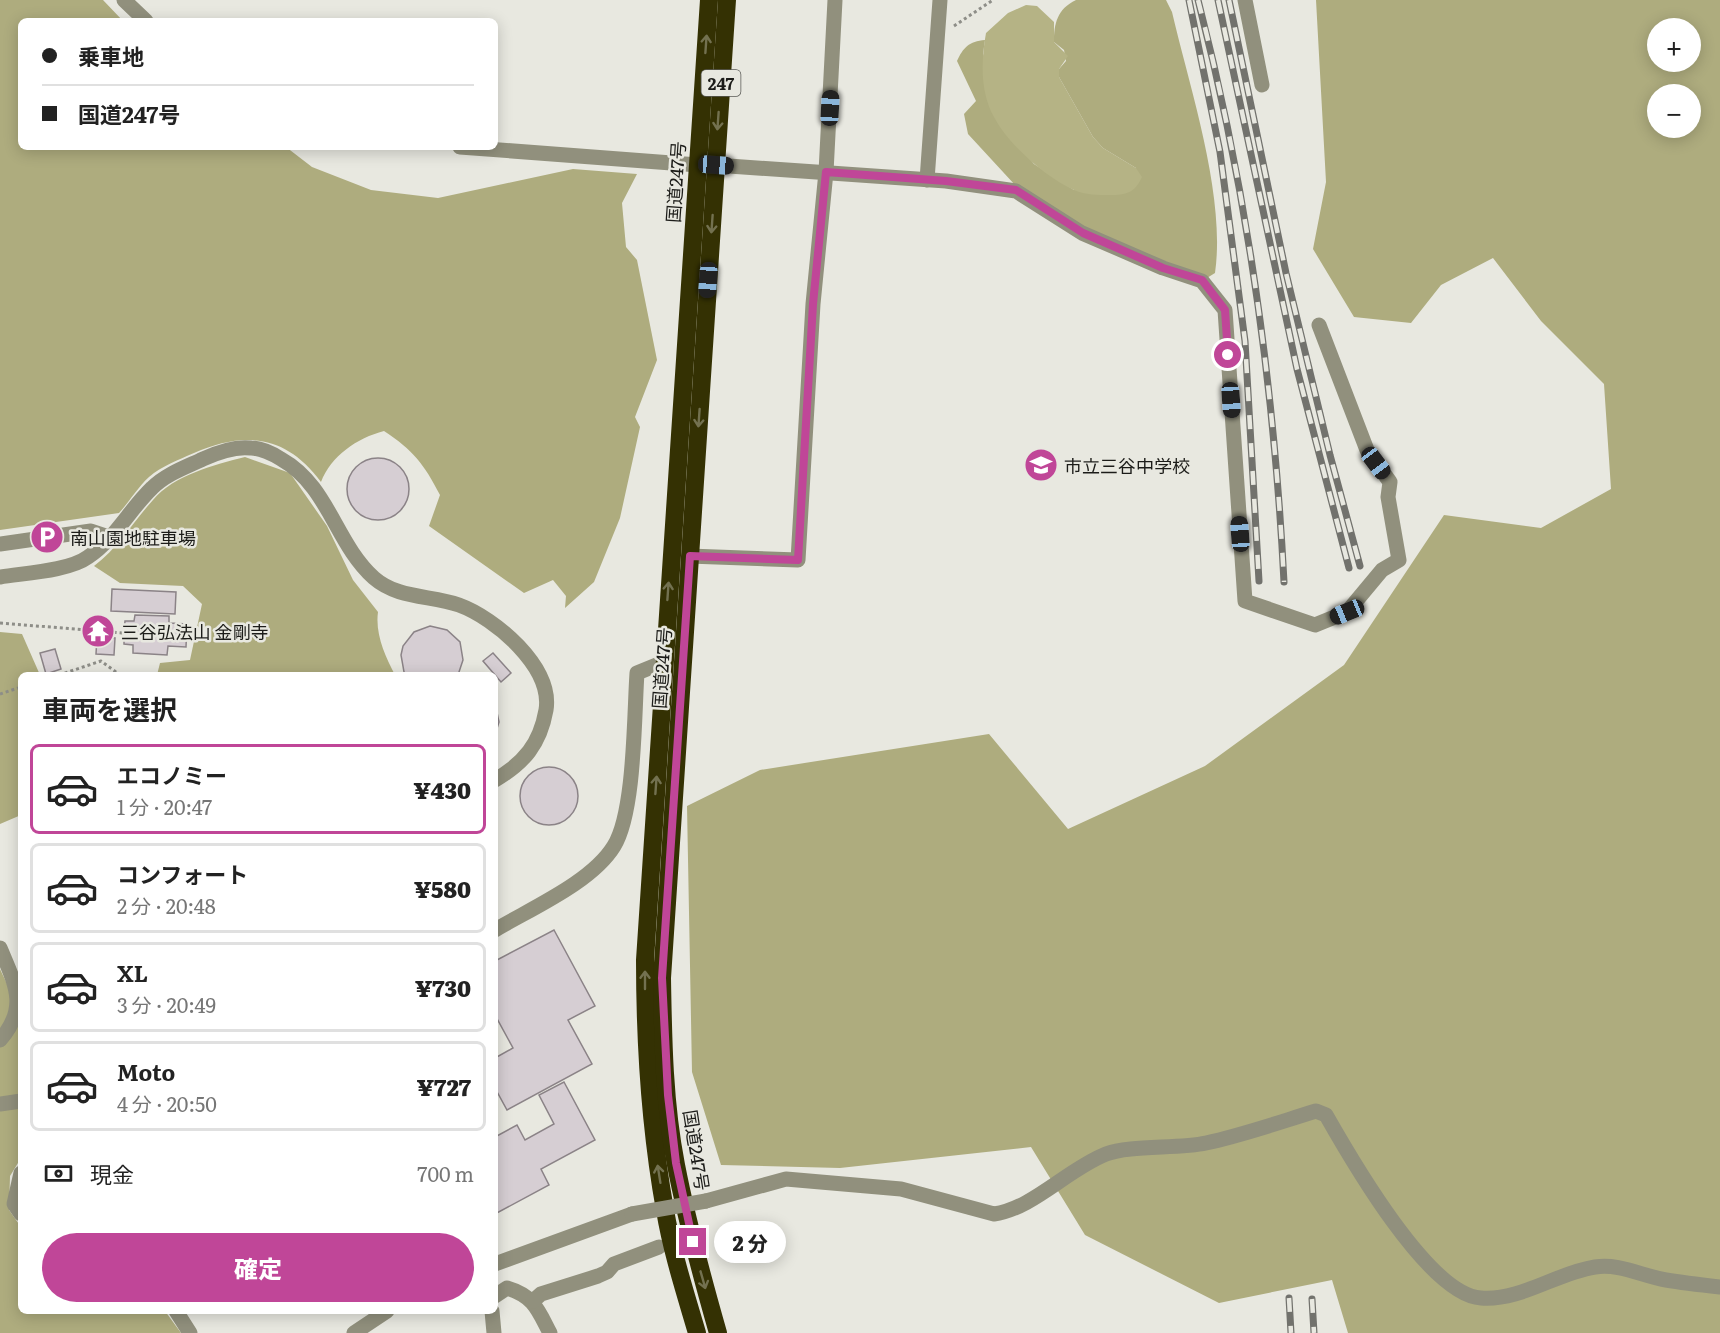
<!DOCTYPE html>
<html lang="ja">
<head>
<meta charset="utf-8">
<style>
	body { margin:0; font-family:Literata,"Noto Sans JP",serif; background:#f2f2f2; color:#222; height:100vh; display:flex; flex-direction:column; font-size:22px; white-space:nowrap }
	* { box-sizing:border-box; margin:0 }
	p { font-size:20px; color:#767676 }
	.icon { flex:none; width:33px; height:33px; fill:none; stroke:currentColor; stroke-width:2; stroke-linecap:round; stroke-linejoin:round }
	.map { position:relative; flex:1; overflow:hidden }
	.details { position:absolute; left:18px; top:672px; width:480px; height:642px; display:flex; flex-direction:column; background:#fff; border-radius:9px; box-shadow:0 3px 15px #0003 }
	.details>* { flex:none }
	.hud { position:absolute; left:18px; top:18px; width:480px; height:132px; border-radius:9px; box-shadow:0 3px 15px #0003; display:grid; align-content:center; height:132px; padding:0 24px; background:#fff }
	.controls { position:absolute; left:1647px; top:18px; display:grid; gap:12px }
	.controls a { display:grid; place-items:center; width:54px; height:54px; border-radius:50%; background:#fff; box-shadow:0 3px 15px #0003; font-size:30px }
	.end { position:absolute; width:27px; height:27px; margin:-14px; border:8px solid #c04698; background:#fff; box-shadow:0 0 0 3px #fff }
	.from { border-radius:50% }
	.bubble { position:absolute; height:42px; border-radius:21px; background:#fff; box-shadow:0 3px 15px #0003; font-size:20px; font-weight:800; line-height:42px; text-align:center }
	.car { position:absolute; width:18px; height:36px; margin:-18px -9px; border-radius:8px; box-shadow:0 0 4px 2px #0007; background:linear-gradient(#222 24%,#8ab4d8 0 40%,#222 0 76%,#8ab4d8 0 86%,#222 0) }
	.hud b { display:flex; align-items:center; gap:21px; height:57px; font-size:22px }
	.hud b+b { border-top:2px solid #e0e0e0 }
	.hud i { width:15px; height:15px; background:#222 }
	ul { padding:0; list-style:none }
	li { display:flex; align-items:center; gap:18px; height:90px; margin:0 12px 9px; padding:0 12px; border:3px solid #e0e0e0; border-radius:9px }
	li div { flex:1 }
	li b { display:block; font-size:22px }
	li em { font-style:normal; font-weight:800 }
	li.selected { border-color:#c04698 }
	li>.icon { width:54px; height:54px; stroke-width:1.5 }
	h2 { padding:0 24px; font-size:27px; line-height:72px }
	.pay { display:flex; align-items:center; gap:15px; height:66px; padding:0 24px; font-size:22px }
	.pay p { margin-inline-start:auto }
	.button { display:flex; gap:12px; margin-top:auto; padding:12px 24px }
	.button a { flex:1; height:69px; border-radius:36px; background:#c04698; color:#fff; font-size:24px; font-weight:800; line-height:69px; text-align:center }
	.map>svg:first-child { display:block }
</style>
</head>
<body>
<div class="map">
<svg width="1720" height="1333" viewBox="0 0 1720 1333">
	<rect width="100%" height="100%" fill="#e8e8e0"/>
	<g fill="#aeac7e" fill-rule="evenodd">
		<path d="M0 0H103L123 21H21V147H286L312 167 371 190 438 198 573 169 637 174 622 203 626 247 637 260 657 360 635 417 640 427 620 518 594 582 565 608 566 596 553 580 524 593 429 526 440 495C424 464 413 450 384 431 357 438 331 456 321 482 286 435 245 431 194 453 178 460 162 466 149 477 138 487 129 502 119 513L0 530Z"/>
		<path d="M1076 0H1166L1172 12C1190 89 1226 196 1215 273L1202 281 1082 233 1015 185 968 134 964 114 976 101 957 61C963 48 969 41 985 40L983 54 1026 154 1034 164 1074 190 1136 168 1103 148 1093 137 1059 77V69L1066 61 1064 50 1054 42C1054 24 1057 9 1076 0Z"/>
		<path d="M1316 0H1720V1333H1348L1332 1280 1219 1303 1085 1235 1031 1147 840 1168 721 1165 692 1072 687 806 760 770 989 734 1068 829 1205 766 1344 665 1444 515 1541 528 1611 489 1604 384 1541 321 1493 258 1441 285 1411 323 1354 317 1313 249 1326 182ZM1658 28H1690V62H1658ZM1658 94H1690V128H1658Z"/>
		<path d="M245 457 290 473 327 526 353 580 378 612C375 634 385 656 395 675H157L160 663 190 660 202 604 183 586 120 583 94 566C119 547 133 522 153 500 174 475 214 465 245 457Z"/>
		<polygon points="0,632 22,634 40,675 21,675 21,815 0,824"/>
		<polygon points="0,969 21,1014 21,1158 10,1176 9,1210 21,1227 21,1311 165,1311 181,1333 0,1333"/>
	</g>
	<path fill="#b5b385" d="M1026 5 1037 6 1054 22V42L1068 56 1059 69V77L1093 137 1103 148 1136 168 1142 177C1135 193 1126 195 1110 195 1098 195 1086 195 1074 190 1046 178 1008 144 994 117 980 92 981 61 986 33L1008 13Z"/>
	<g fill="#d6ced3" stroke="#8b8387" stroke-width="1.5">
		<circle cx="378" cy="489" r="31"/>
		<polygon points="112,589 176,592 175,614 111,611"/>
		<polygon points="135,615 169,616 169,623 187,624 186,647 168,646 167,655 133,653 133,645 124,644 124,633 125,621 134,621"/>
		<polygon points="430,626 447,630 460,642 463,660 458,675 407,675 404,672 401,655 403,646 414,632"/>
		<polygon points="97,637 115,638 114,655 96,654"/>
		<polygon points="55,649 61,669 46,674 40,653"/>
		<polygon points="493,653 511,673 501,682 483,661"/>
		<polygon points="495,703 499,722 495,735"/>
		<circle cx="549" cy="796" r="29"/>
		<polygon points="554,930 595,1006 568,1020 592,1064 507,1110 495,1088 495,1058 513,1048 495,1015 495,961"/>
		<polygon points="564,1082 595,1140 541,1169 549,1185 495,1214 495,1137 517,1125 525,1140 554,1124 539,1095"/>
	</g>
	<g fill="none" stroke-linecap="round" stroke-linejoin="round">
		<g stroke="#8e8e88" stroke-width="3" stroke-dasharray="3 3" stroke-linecap="butt">
			<polyline points="954,26 993,0"/>
			<polyline points="0,623 124,633"/>
			<polyline points="59,675 101,661 120,675"/>
			<polyline points="0,694 21,687"/>
		</g>
		<g stroke="#91907d" stroke-width="15">
			<polyline points="124,0 146,21"/>
			<polyline points="1245,0 1262,85"/>
			<polyline points="460,147 698,165"/>
			<polyline points="715,165 946,181 1016,191 1082,233 1163,268 1202,281 1225,310 1245,601 1315,625 1347,612 1382,570 1399,560 1388,497 1390,482 1367,450 1319,325"/>
			<polyline points="927,180 940,0"/>
			<polyline points="0,544 91,531 109,537"/>
			<polyline points="689,556 798,560 813,304 826,172 835,0"/>
			<path d="M0 577C24 573 69 571 88 557 114 540 130 509 152 488 166 474 186 467 203 459 218 452 235 446 251 448 260 448 273 454 281 459 329 486 335 543 374 578 398 599 431 595 459 605 495 618 553 667 546 710 540 744 524 763 495 780"/>
			<path d="M495 930C532 908 592 882 614 846 635 812 634 716 637 673L664 662"/>
			<path d="M0 948C15 984 29 1007 0 1040"/>
			<polyline points="0,1104 21,1101"/>
			<polyline points="21,1173 14,1204 21,1214"/>
			<path d="M706 1201 786 1179 901 1189 994 1214C1032 1209 1068 1169 1106 1154 1129 1145 1179 1149 1206 1143 1243 1135 1280 1122 1316 1111L1326 1115C1351 1159 1429 1295 1481 1298 1521 1301 1556 1273 1595 1267 1619 1263 1642 1276 1666 1280 1684 1283 1702 1285 1720 1287"/>
			<polyline points="495,1264 632,1214"/>
			<path d="M495 1296 507 1288C534 1296 538 1310 550 1333"/>
			<polyline points="533,1301 541,1294 598,1276 607,1272 614,1264 659,1247"/>
			<polyline points="176,1311 190,1333"/>
			<polyline points="492,1311 494,1333"/>
			<polyline points="354,1333 387,1311"/>
		</g>
		<g stroke="#343103" stroke-width="18">
			<path d="M697 1333C685 1292 672 1252 665 1210 650 1127 645 1044 645 960L709 0"/>
			<path d="M718 1333C702 1277 687 1222 676 1165 664 1104 663 1040 662 978L727 0"/>
		</g>
		<defs>
			<g id="rail">
				<polyline points="1189,0 1220,152 1245,341 1259,581"/>
				<path d="M1198 0C1247 190 1274 386 1284 582"/>
				<polyline points="1218,0 1297,369 1349,568"/>
				<polyline points="1229,0 1286,273 1330,455 1360,566"/>
				<polyline points="1289,1298 1291,1333"/>
				<polyline points="1312,1299 1314,1333"/>
			</g>
		</defs>
		<use href="#rail" stroke="#72726d" stroke-width="7"/>
		<use href="#rail" stroke="#e8e8e0" stroke-width="4.5" stroke-dasharray="14" stroke-linecap="butt"/>
		<polyline stroke="#91907d" stroke-width="15" points="632,1214 706,1201"/>
	</g>
	<defs><path id="oneway-shaft" d="M-6 0H5M1.5-3L5.5 0L1.5 3" fill="none" stroke-width="1.6" stroke-linecap="round" stroke-linejoin="round" transform="scale(1.5)"/></defs>
	<g stroke="#737150">
		<use href="#oneway-shaft" transform="translate(706 44) rotate(-86)"/>
		<use href="#oneway-shaft" transform="translate(718 121) rotate(94)"/>
		<use href="#oneway-shaft" transform="translate(712 224) rotate(94)"/>
		<use href="#oneway-shaft" transform="translate(699 418) rotate(94)"/>
		<use href="#oneway-shaft" transform="translate(668 591) rotate(-86)"/>
		<use href="#oneway-shaft" transform="translate(656 785) rotate(-86)"/>
		<use href="#oneway-shaft" transform="translate(645 980) rotate(-90)"/>
		<use href="#oneway-shaft" transform="translate(659 1174) rotate(-99)"/>
		<use href="#oneway-shaft" transform="translate(703 1280) rotate(74)"/>
	</g>
	<g fill="none" stroke-linecap="round" stroke-linejoin="round">
		<polyline stroke="#c04698" stroke-width="8" points="693,1242 676,1163 668,1095 662,978 690,556 798,560 813,304 826,172 946,181 1016,190 1083,233 1163,268 1202,280 1225,310 1228,355"/>
	</g>
	<defs>
		<symbol id="school-disc" viewBox="-11 -11 22 22"><circle r="9.5" fill="#c04698" stroke="#e8e8e0"/><path d="M0-5L7-2L0 1L-7-2ZM-4 1L0 2.5L4 1V4Q0 6-4 4Z" fill="#fff"/></symbol>
		<symbol id="parking-disc" viewBox="-11 -11 22 22"><circle r="9.5" fill="#c04698" stroke="#e8e8e0"/><path d="M-3.5-5.5H1a3.5 3.5 0 0 1 0 7H-1V5.5H-3.5ZM-1-3.4V-.6H.8a1.4 1.4 0 0 0 0-2.8Z" fill="#fff"/></symbol>
		<symbol id="temple-disc" viewBox="-11 -11 22 22"><circle r="9.5" fill="#c04698" stroke="#e8e8e0"/><path d="M0-6L5-2H3V0L6.5 2.5H4V6H1.5V3h-3V6H-4V2.5H-6.5L-3 0V-2H-5Z" fill="#fff"/></symbol>
	</defs>
	<g fill-rule="evenodd">
		<use href="#school-disc" x="1022" y="446" width="38" height="38"/>
		<use href="#parking-disc" x="28" y="518" width="38" height="38"/>
		<use href="#temple-disc" x="79" y="612" width="38" height="38"/>
	</g>
	<g text-anchor="middle" dominant-baseline="central" stroke-width="5" stroke-linejoin="round" paint-order="stroke">
		<rect fill="#e8e8e0" stroke="#595955" stroke-width="1.5" x="701.5" y="70" width="39" height="26" rx="4.5"/>
		<g font-size="16" font-weight="bold" fill="#1c1c19">
			<text x="721" y="83">247</text>
		</g>
		<g font-size="18" fill="#1c1c19" stroke="#e8e8e0">
			<text transform="translate(675 182) rotate(-86)">国道247号</text>
			<text transform="translate(661 668) rotate(-86)">国道247号</text>
			<text transform="translate(697 1150) rotate(81)">国道247号</text>
		</g>
		<g font-size="18" fill="#1c1c19" stroke="#e8e8e0" text-anchor="start">
			<text x="1064" y="465">市立三谷中学校</text>
			<text x="70" y="537">南山園地駐車場</text>
			<text x="121" y="631">三谷弘法山 金剛寺</text>
		</g>
	</g>
</svg>
<div class="controls">
<a>+</a>
<a>−</a>
</div>
<i class="end from" style="left:1228px;top:355px"></i>
<i class="end" style="left:693px;top:1242px"></i>
<div class="bubble" style="left:714px;top:1221px;width:72px">2 分</div>
<i class="car" style="left:830px;top:108px;rotate:3deg"></i>
<i class="car" style="left:716px;top:165px;rotate:94deg"></i>
<i class="car" style="left:708px;top:280px;rotate:184deg"></i>
<i class="car" style="left:1231px;top:400px;rotate:176deg"></i>
<i class="car" style="left:1376px;top:463px;rotate:143deg"></i>
<i class="car" style="left:1240px;top:534px;rotate:356deg"></i>
<i class="car" style="left:1347px;top:612px;rotate:248deg"></i>
<div class="hud">
<b><i class="from"></i>乗車地</b>
<b><i></i>国道247号</b>
</div>
<section class="details">
<h2>車両を選択</h2>
<ul>
<li class="selected"><svg class="icon" aria-label="car" viewBox="0 0 24 24"><path d="M5 17H2v-5l4-1 3-4h7l3 4 3 1v5h-3M9 17h6M6 11h13"/><circle cx="7" cy="17" r="2"/><circle cx="17" cy="17" r="2"/></svg><div><b>エコノミー</b><p>1 分 · 20:47</p></div><em>¥430</em></li>
<li><svg class="icon" aria-label="car" viewBox="0 0 24 24"><path d="M5 17H2v-5l4-1 3-4h7l3 4 3 1v5h-3M9 17h6M6 11h13"/><circle cx="7" cy="17" r="2"/><circle cx="17" cy="17" r="2"/></svg><div><b>コンフォート</b><p>2 分 · 20:48</p></div><em>¥580</em></li>
<li><svg class="icon" aria-label="car" viewBox="0 0 24 24"><path d="M5 17H2v-5l4-1 3-4h7l3 4 3 1v5h-3M9 17h6M6 11h13"/><circle cx="7" cy="17" r="2"/><circle cx="17" cy="17" r="2"/></svg><div><b>XL</b><p>3 分 · 20:49</p></div><em>¥730</em></li>
<li><svg class="icon" aria-label="car" viewBox="0 0 24 24"><path d="M5 17H2v-5l4-1 3-4h7l3 4 3 1v5h-3M9 17h6M6 11h13"/><circle cx="7" cy="17" r="2"/><circle cx="17" cy="17" r="2"/></svg><div><b>Moto</b><p>4 分 · 20:50</p></div><em>¥727</em></li>
</ul>
<div class="pay"><svg class="icon" aria-label="cash" viewBox="0 0 24 24"><path d="M3 7h18v10H3z"/><circle cx="12" cy="12" r="2"/></svg>現金<p>700 m</p></div>
<div class="button"><a>確定</a></div>
</section>
</div>
</body>
</html>
